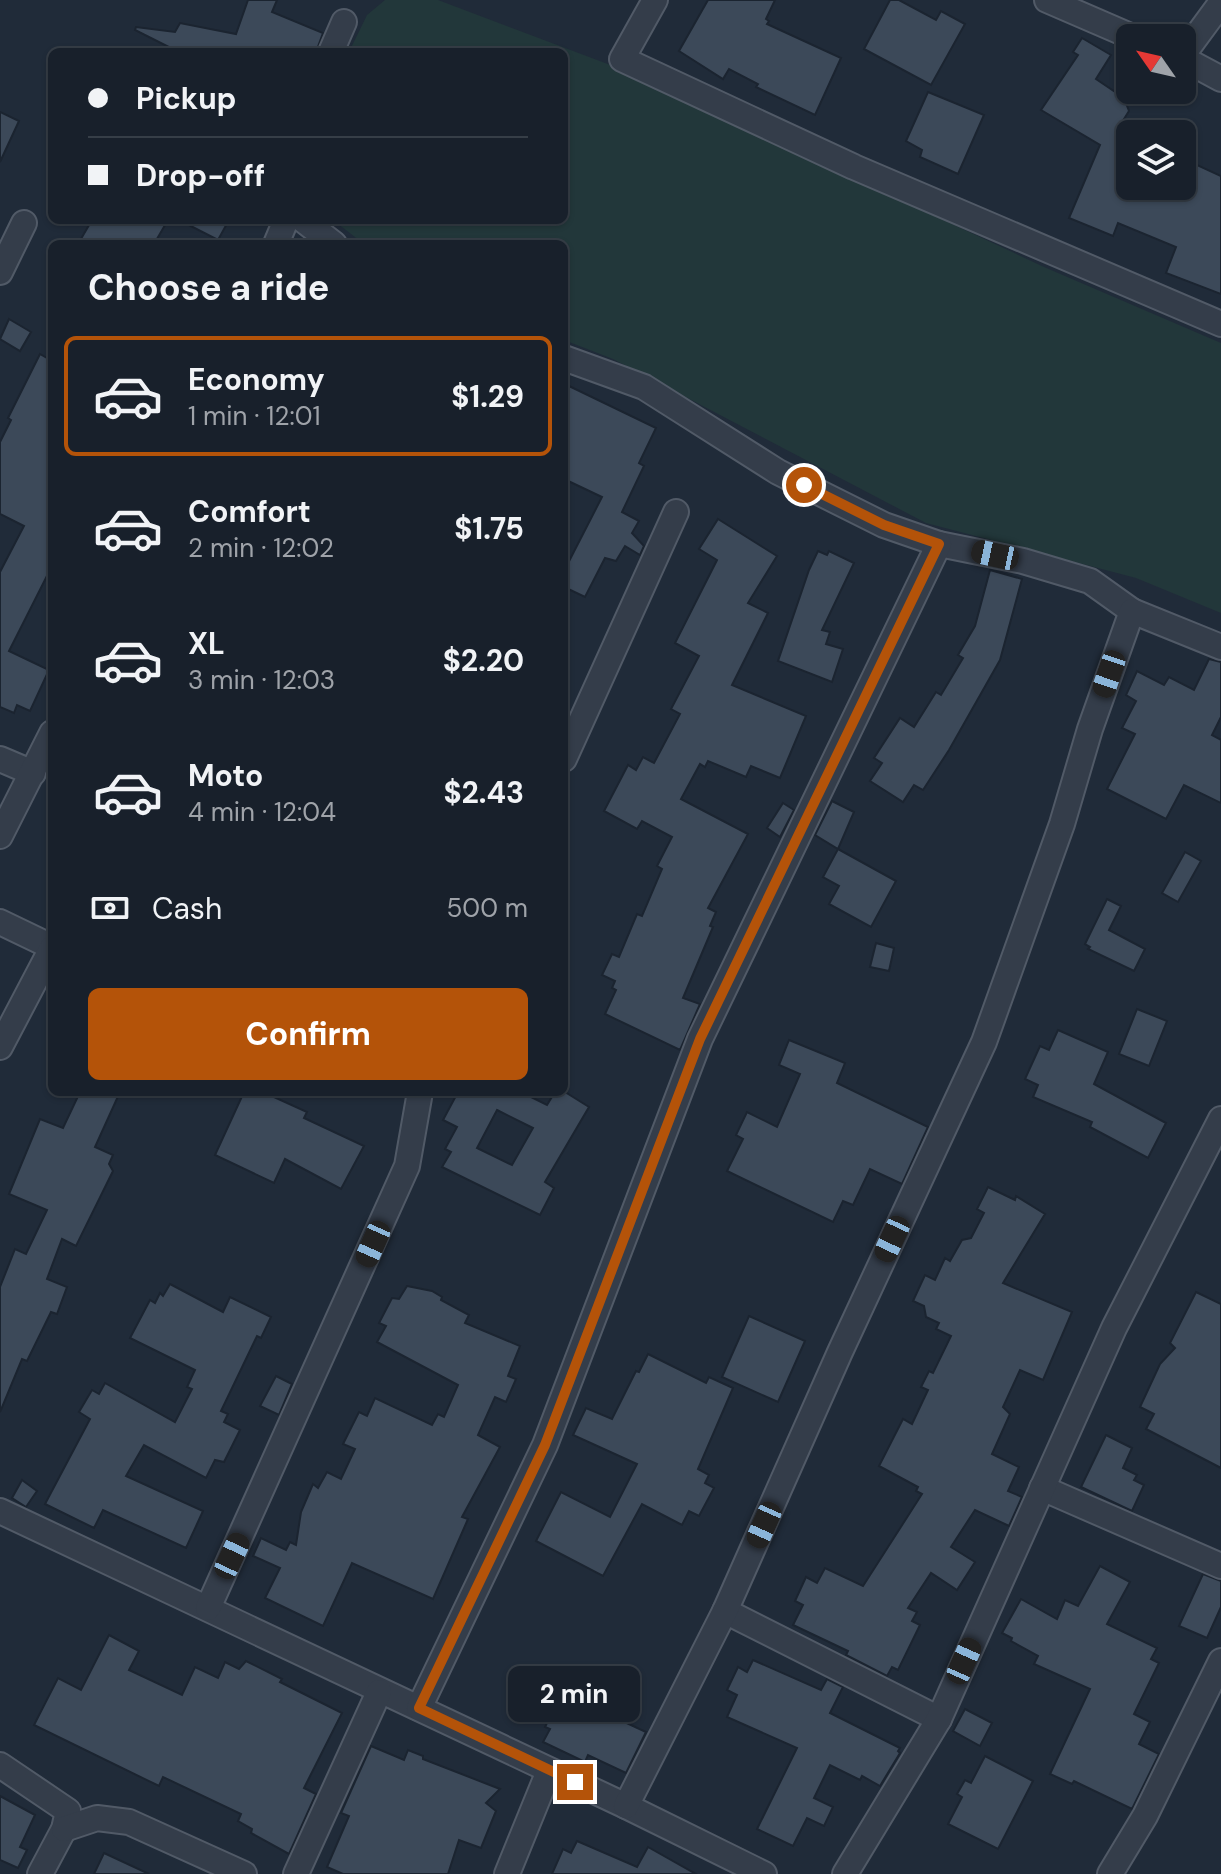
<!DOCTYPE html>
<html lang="en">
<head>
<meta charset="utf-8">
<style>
	body { margin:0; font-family:"DM Sans",sans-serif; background:#252d37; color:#f1f3f6; height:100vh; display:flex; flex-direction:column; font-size:30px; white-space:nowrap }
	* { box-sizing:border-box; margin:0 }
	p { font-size:26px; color:#9fa3a9 }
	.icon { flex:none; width:44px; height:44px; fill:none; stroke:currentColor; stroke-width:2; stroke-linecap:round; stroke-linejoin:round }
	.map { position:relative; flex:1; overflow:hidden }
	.panel { position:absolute; left:48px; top:240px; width:520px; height:856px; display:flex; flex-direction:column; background:#18202b; border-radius:12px; box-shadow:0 2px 6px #0004,0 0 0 2px #363e47 }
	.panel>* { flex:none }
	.top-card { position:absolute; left:48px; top:48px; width:520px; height:176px; border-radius:12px; box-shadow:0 2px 6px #0004,0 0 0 2px #363e47; display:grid; align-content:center; height:176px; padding:0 40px; background:#18202b }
	.needle { width:52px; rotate:304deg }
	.controls { position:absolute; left:1116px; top:24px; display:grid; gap:16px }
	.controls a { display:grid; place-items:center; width:80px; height:80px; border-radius:12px; background:#18202b; box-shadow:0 2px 6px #0004,0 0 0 2px #363e47; font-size:40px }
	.end { position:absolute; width:36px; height:36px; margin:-18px; border:10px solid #b45309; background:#fff; box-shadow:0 0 0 4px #fff }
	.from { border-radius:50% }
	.bubble { position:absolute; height:56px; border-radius:12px; background:#18202b; box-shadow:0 2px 6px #0004,0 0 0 2px #363e47; font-size:26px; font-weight:700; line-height:56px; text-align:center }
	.car { position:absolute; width:24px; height:48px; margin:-24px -12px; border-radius:10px; box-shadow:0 0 6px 2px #0007; background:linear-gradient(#222 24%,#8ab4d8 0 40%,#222 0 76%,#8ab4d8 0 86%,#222 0) }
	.top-card b { display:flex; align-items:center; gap:28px; height:76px; font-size:30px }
	.top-card b+b { border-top:2px solid #363e47 }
	.top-card i { width:20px; height:20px; background:#f1f3f6 }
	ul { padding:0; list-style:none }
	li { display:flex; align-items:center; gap:24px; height:120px; margin:0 16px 12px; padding:0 24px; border:4px solid transparent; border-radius:12px }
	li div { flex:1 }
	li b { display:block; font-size:30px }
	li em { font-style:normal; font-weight:700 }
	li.on { border-color:#b45309 }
	li>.icon { width:72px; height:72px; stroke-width:1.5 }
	h2 { padding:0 40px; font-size:36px; line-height:96px }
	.pay { display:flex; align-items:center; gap:20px; height:88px; padding:0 40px; font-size:30px }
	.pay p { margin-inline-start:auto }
	.primary-button { display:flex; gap:16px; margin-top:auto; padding:16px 40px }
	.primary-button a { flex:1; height:92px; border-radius:12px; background:#b45309; color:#fff; font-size:32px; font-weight:700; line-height:92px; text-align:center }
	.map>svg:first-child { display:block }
</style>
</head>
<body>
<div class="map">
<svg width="1221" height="1874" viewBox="0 0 1221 1874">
	<rect width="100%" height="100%" fill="#202b39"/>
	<polygon fill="#22373a" points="385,0 438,0 613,66 1044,267 1221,343 1221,613 1136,578 926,523 613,359 564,340 564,244 364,244 333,220 564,220 564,52 349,52 367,15"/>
	<g fill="#3c4959" stroke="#1b2430" stroke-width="2" fill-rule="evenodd">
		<polygon points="248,0 277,0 272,12 323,33 316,52 170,52 171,48 135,30 136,27 175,32 180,23 236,34"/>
		<polygon points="708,0 775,0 766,19 769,21 767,24 841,58 815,115 756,87 758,84 729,69 723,79 679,51"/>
		<polygon points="890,0 899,0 936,20 941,11 965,24 931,85 864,49"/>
		<polygon points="1082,38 1111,55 1096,79 1124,98 1129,111 1119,127 1130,132 1130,186 1182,186 1182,158 1221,176 1221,294 1166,273 1176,247 1118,223 1113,236 1069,218 1100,145 1041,110 1078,55 1073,52"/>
		<polygon points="928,92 984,115 958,174 920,157 922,150 906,141"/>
		<polygon points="0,112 19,121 0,162"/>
		<polygon points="92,220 168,220 154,244 78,244"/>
		<polygon points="179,220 229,220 218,240"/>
		<polygon points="9,319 31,332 20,351 0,339"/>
		<polygon points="40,354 52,361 52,566 9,651 49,670 30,711 17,705 14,713 0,707 0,572 24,526 0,514 0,442 11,420 8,418"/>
		<polygon points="569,386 656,428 639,463 644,466 622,512 639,521 632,533 644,546 640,555 625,546 616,561 605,558 585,597 564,587 564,571 602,497 564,479 564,396"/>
		<polygon points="718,519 777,556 748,603 768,613 732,685 806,716 780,778 751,766 746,777 708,761 705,767 700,764 681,799 748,834 708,908 716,912 710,926 713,927 683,998 700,1004 680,1050 605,1014 616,990 612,988 615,981 602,975 612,954 619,957 637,914 642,916 662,869 657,866 672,837 642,821 637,829 604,811 628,765 636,770 643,757 654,763 680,714 671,709 699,656 675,643 717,560 699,549"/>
		<polygon points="818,551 827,555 829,551 854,563 822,630 830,632 826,644 843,649 832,682 778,661 809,570"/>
		<polygon points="990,570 1022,579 1000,660 949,750 923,790 914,785 903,802 870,781 882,763 874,758 900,718 914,727 936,692 941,695 963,658 958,655 975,626"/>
		<polygon points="1209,659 1221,662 1221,717 1212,735 1221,740 1221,803 1184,785 1166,819 1107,789 1135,734 1122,728 1136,701 1126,695 1137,671 1164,685 1169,677 1194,690"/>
		<polygon points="832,801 854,812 838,849 815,835"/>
		<polygon points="783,803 794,810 780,837 767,828"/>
		<polygon points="838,849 896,881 871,927 829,904 839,886 823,877"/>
		<polygon points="1185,852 1201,861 1178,902 1162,893"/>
		<polygon points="1107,899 1121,906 1109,930 1145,949 1134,971 1088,949 1090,947 1085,944"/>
		<polygon points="876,943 894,948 889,971 870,967"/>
		<polygon points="1137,1009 1167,1021 1149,1066 1119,1054"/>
		<polygon points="1058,1030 1108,1052 1094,1084 1166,1123 1148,1158 1090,1127 1092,1122 1033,1097 1038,1085 1025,1079 1040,1046 1049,1050"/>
		<polygon points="789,1040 845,1063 837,1083 928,1127 902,1184 870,1169 853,1205 843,1201 833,1222 727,1171 743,1139 736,1135 747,1112 777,1127 800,1074 779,1065"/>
		<polygon points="80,1092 120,1092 95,1147 113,1155 109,1164 113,1171 76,1246 62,1239 47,1279 67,1287 57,1314 51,1312 27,1361 22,1359 0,1412 0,1287 15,1249 26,1254 47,1210 9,1194 40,1119 63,1128"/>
		<polygon points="244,1092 263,1092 307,1112 304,1118 364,1146 341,1189 285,1159 274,1183 215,1155"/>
		<path d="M458 1092H521L547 1105 555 1092H565L589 1107 545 1182 554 1188 540 1215 442 1167 451 1152 445 1149 457 1127 443 1120ZM497 1110 533 1128 512 1165 477 1148Z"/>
		<polygon points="988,1187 1015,1200 1016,1196 1045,1214 1003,1283 1072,1312 1043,1380 1020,1370 1003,1407 1010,1414 992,1454 1019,1467 1008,1491 1022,1497 1009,1526 975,1510 951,1547 975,1562 957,1590 931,1573 908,1608 917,1612 912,1621 920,1625 898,1670 892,1667 887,1676 846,1655 848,1651 793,1625 803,1605 795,1601 806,1577 817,1583 825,1568 863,1586 922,1494 916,1491 918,1487 879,1466 903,1419 912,1424 928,1390 921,1387 929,1371 933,1373 951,1336 936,1329 939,1323 926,1317 924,1306 913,1301 925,1275 935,1280 945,1258 950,1261 962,1240 971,1238 984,1213 977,1209"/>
		<polygon points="170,1284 223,1312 230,1297 271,1317 261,1338 257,1336 221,1411 228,1414 224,1422 240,1430 224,1462 215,1460 206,1478 144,1445 126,1476 203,1511 186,1548 103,1510 94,1528 45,1504 90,1419 79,1412 92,1390 99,1394 105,1383 175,1422 192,1389 187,1387 195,1370 130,1338 150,1300 155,1303 160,1293 163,1296"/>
		<polygon points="407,1286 432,1291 442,1297 441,1300 469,1315 465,1323 520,1346 508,1376 516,1379 506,1402 495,1397 478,1435 500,1447 462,1517 468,1519 433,1599 352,1563 323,1626 265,1598 280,1568 253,1556 261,1538 286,1550 290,1542 296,1545 301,1512 313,1484 318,1488 327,1472 341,1479 355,1449 343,1444 359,1412 367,1416 375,1398 432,1425 438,1414 444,1417 458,1385 377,1342 386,1326 379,1323 392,1298 399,1299"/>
		<polygon points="1196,1292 1221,1304 1221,1468 1146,1429 1154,1414 1140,1407 1160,1364 1175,1348 1170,1343"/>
		<polygon points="749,1316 805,1341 778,1402 722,1377"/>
		<polygon points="648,1354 706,1383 709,1377 733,1388 698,1469 709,1475 705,1483 714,1488 699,1516 689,1511 682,1525 642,1504 603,1576 536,1541 561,1492 610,1517 637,1464 573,1435 586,1408 612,1419 636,1371 639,1372"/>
		<polygon points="276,1376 292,1384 279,1415 260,1406"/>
		<polygon points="1106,1435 1132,1448 1123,1468 1137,1475 1134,1480 1144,1485 1132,1511 1081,1487"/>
		<polygon points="22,1480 37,1491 26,1507 12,1498"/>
		<polygon points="1100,1566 1130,1582 1107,1624 1157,1648 1151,1659 1159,1663 1134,1714 1150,1722 1139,1744 1159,1754 1132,1809 1074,1781 1072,1784 1050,1774 1090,1689 1034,1664 1038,1656 1011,1641 1012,1638 1002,1633 1021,1599 1057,1619 1065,1600 1078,1606"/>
		<polygon points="1203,1574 1221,1581 1221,1607 1207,1638 1179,1626"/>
		<polygon points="109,1635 139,1651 129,1670 182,1695 195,1667 218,1678 225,1662 239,1669 246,1661 282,1679 280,1682 342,1713 304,1788 316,1794 289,1854 251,1833 252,1829 238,1821 241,1814 163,1777 159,1786 34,1725 58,1678 81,1690"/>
		<polygon points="753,1660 821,1690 827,1679 843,1687 830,1713 900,1748 898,1751 900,1753 880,1786 862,1776 860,1780 830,1765 814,1798 833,1807 824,1826 807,1818 793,1846 757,1829 797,1748 727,1717 737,1695 727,1690 738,1667 747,1672"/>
		<polygon points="571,1674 607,1692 604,1698 610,1701 605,1713 646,1732 626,1773 588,1755 585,1762 543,1742 550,1729 545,1727"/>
		<polygon points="965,1709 992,1723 980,1746 953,1731"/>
		<polygon points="371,1746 404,1760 408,1750 423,1756 423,1759 500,1789 486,1803 496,1811 481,1848 459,1840 448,1874 343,1874 327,1867 349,1816 341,1813"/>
		<polygon points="985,1756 1033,1781 998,1849 948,1824 962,1797 957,1794 965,1780 971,1783"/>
		<polygon points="0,1796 35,1815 20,1847 27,1850 18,1868 0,1860"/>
		<polygon points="577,1841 637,1867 648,1847 696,1874 552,1874 563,1849 571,1853"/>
		<polygon points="104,1853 149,1874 94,1874"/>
	</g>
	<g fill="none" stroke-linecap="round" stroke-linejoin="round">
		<defs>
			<g id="street">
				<polyline points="655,0 622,59 854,167 1221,324"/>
				<polyline points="1047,0 1135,38"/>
				<polyline points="331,52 344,22"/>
				<polyline points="1182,56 1221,3"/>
				<polyline points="1182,58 1221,79"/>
				<polyline points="303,220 334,244"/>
				<polyline points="276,244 286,220"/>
				<polyline points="0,272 24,223"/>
				<polyline points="564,358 644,387 778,472 884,525 939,544 1023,561 1090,581 1132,611"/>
				<polyline points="0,759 33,773"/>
				<polyline points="564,759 676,512"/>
				<polyline points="0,836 52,733"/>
				<polyline points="0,922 52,947"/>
				<polyline points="0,1047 52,948"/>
				<polyline points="1042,1488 1221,1566"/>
				<polyline points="0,1511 626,1806 764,1874"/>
				<polyline points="208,1608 407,1166 420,1092"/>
				<polyline points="725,1611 939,1719"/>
				<polyline points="419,1708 545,1445 700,1039 939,544"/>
				<polyline points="0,1765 68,1811 64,1829 40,1874"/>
				<polyline points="626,1806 725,1611 840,1352 984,1042 1062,824 1090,729 1132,611 1221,647"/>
				<polyline points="64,1829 97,1818 129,1822 244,1874"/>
				<polyline points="296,1874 379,1692"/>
				<polyline points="507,1874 549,1771"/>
				<polyline points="845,1874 939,1719 1114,1328 1221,1119"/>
				<polyline points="1110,1874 1145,1816 1221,1661"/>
			</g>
		</defs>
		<use href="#street" stroke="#515a67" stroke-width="28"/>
		<use href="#street" stroke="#343d4a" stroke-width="24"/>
	</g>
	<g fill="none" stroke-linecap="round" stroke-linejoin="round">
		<polyline stroke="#b45309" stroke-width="10" points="575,1782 419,1708 545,1445 700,1039 939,544 884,525 804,485"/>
	</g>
</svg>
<div class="controls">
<a><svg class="needle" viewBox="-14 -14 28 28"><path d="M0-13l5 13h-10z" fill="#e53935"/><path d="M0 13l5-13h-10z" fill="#9fa3a9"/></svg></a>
<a><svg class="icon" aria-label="layers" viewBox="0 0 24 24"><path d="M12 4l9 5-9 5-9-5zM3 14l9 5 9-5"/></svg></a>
</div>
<i class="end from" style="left:804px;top:485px"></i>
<i class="end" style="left:575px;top:1782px"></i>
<div class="bubble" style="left:508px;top:1666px;width:132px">2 min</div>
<i class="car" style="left:995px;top:555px;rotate:282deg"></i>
<i class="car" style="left:1109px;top:674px;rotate:199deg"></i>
<i class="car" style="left:892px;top:1239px;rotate:205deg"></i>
<i class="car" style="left:373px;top:1244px;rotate:204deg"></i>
<i class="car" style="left:764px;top:1525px;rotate:204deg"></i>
<i class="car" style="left:232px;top:1556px;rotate:25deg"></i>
<i class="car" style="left:964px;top:1661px;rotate:24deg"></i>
<div class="top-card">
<b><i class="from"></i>Pickup</b>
<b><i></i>Drop-off</b>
</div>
<section class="panel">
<h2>Choose a ride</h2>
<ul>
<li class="on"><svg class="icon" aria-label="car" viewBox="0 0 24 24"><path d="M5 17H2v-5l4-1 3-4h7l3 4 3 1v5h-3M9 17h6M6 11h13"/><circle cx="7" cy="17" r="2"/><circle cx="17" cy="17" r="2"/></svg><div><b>Economy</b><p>1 min · 12:01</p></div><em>$1.29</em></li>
<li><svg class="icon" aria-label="car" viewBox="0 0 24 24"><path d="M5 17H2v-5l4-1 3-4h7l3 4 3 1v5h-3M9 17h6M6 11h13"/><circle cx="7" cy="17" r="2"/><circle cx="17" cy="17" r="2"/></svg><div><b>Comfort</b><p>2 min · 12:02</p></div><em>$1.75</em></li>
<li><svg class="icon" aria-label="car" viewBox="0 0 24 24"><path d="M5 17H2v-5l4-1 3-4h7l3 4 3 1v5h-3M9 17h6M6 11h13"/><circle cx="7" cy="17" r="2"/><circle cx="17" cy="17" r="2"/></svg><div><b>XL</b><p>3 min · 12:03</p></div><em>$2.20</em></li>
<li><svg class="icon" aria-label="car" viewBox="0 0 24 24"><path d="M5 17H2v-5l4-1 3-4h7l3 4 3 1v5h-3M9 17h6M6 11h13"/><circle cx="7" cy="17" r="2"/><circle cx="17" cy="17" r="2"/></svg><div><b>Moto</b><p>4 min · 12:04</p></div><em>$2.43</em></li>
</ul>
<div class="pay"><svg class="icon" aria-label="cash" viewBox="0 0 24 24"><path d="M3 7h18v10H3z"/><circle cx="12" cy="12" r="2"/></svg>Cash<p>500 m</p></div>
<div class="primary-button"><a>Confirm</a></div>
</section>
</div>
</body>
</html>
